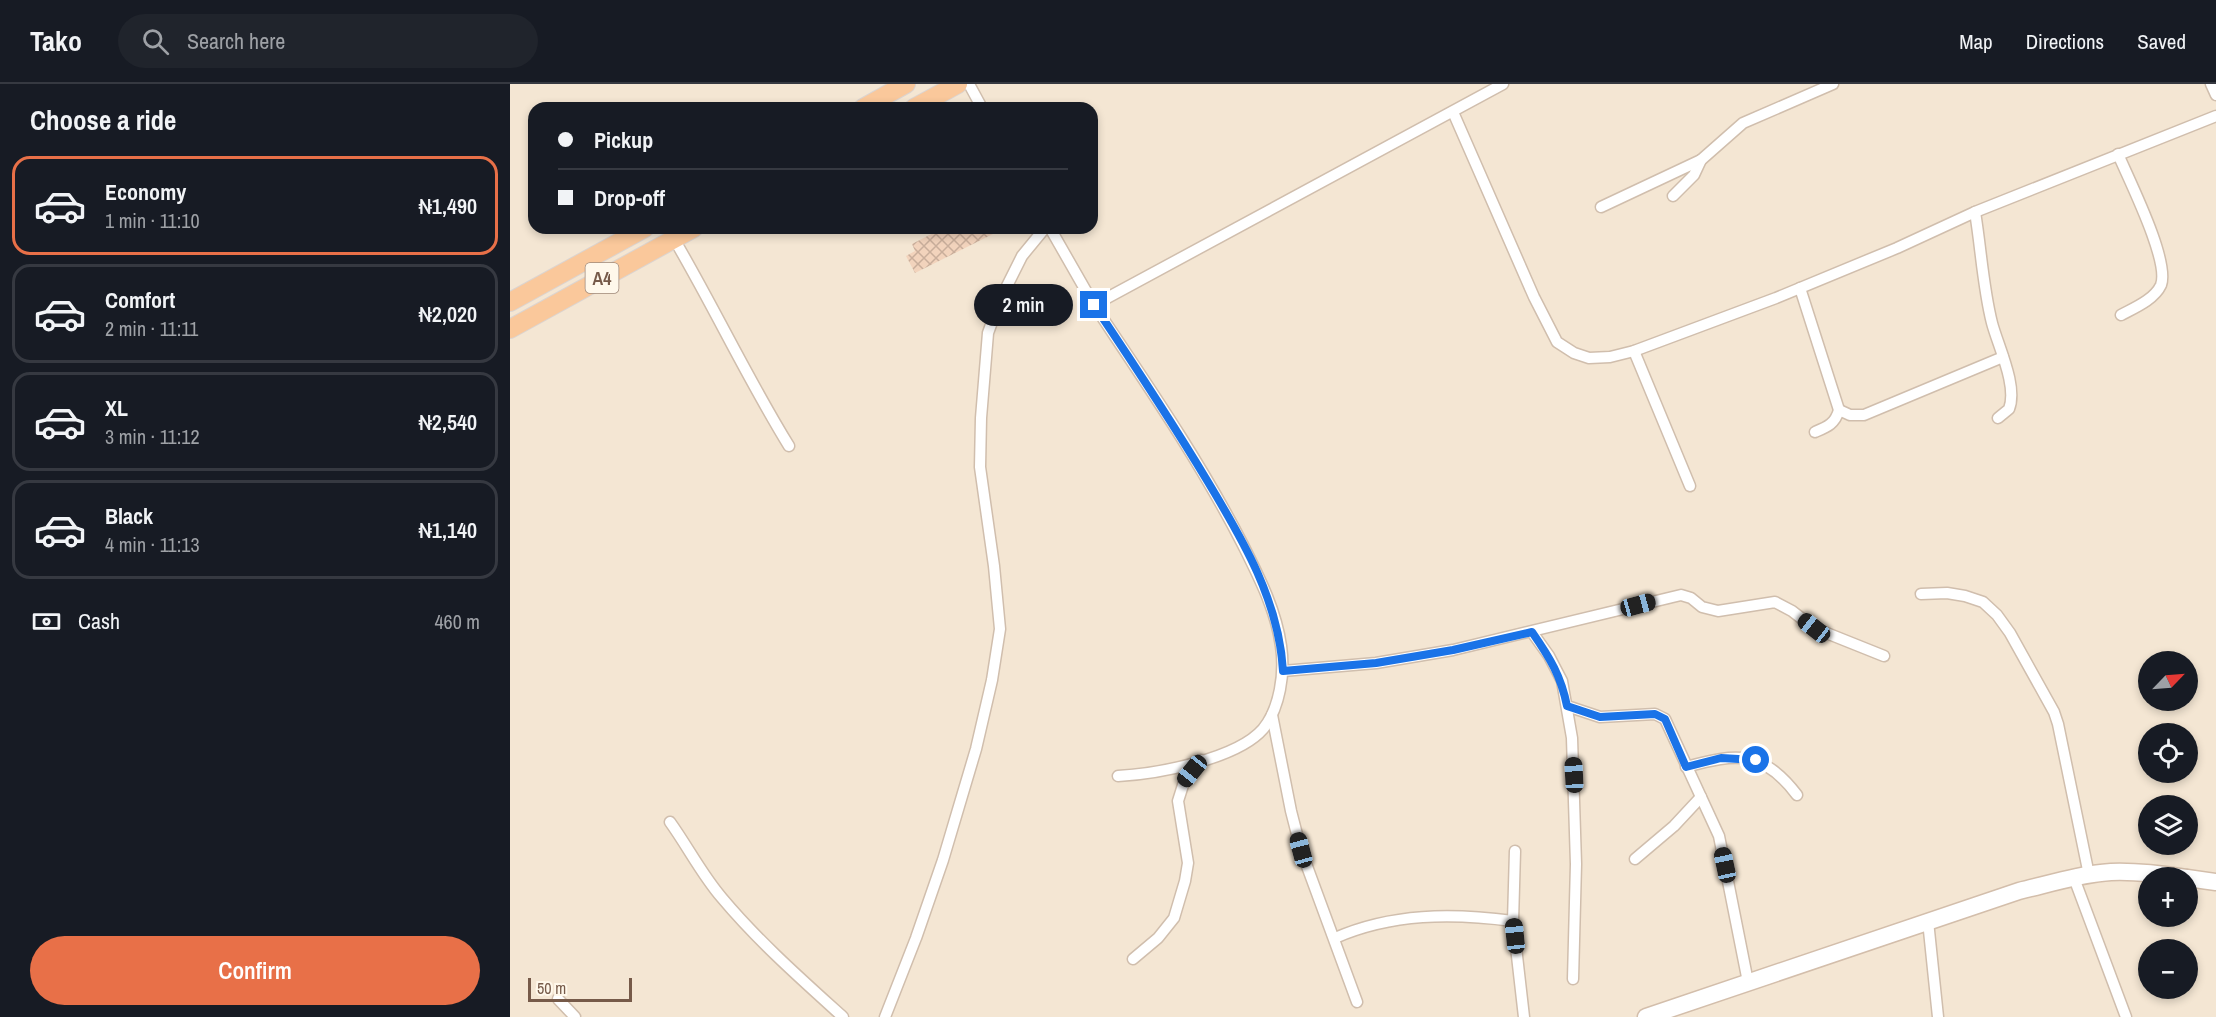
<!DOCTYPE html>
<html lang="en">
<head>
<meta charset="utf-8">
<style>
	body { margin:0; font-family:"Archivo Narrow",sans-serif; background:#20242c; color:#f1f3f6; height:100vh; display:flex; flex-direction:column; font-size:22px; white-space:nowrap }
	* { box-sizing:border-box; margin:0 }
	p { font-size:20px; color:#9ea1a6 }
	.icon { flex:none; width:33px; height:33px; fill:none; stroke:currentColor; stroke-width:2; stroke-linecap:round; stroke-linejoin:round }
	.map { position:relative; flex:1; overflow:hidden }
	.details { display:flex; flex-direction:column; background:#171b24; width:510px }
	.details>* { flex:none }
	.banner { position:absolute; left:18px; top:18px; width:570px; height:132px; border-radius:18px; box-shadow:0 3px 9px #0003; display:grid; align-content:center; height:132px; padding:0 30px; background:#171b24 }
	.needle { width:39px; rotate:65deg }
	.buttons { position:absolute; left:1628px; top:567px; display:grid; gap:12px }
	.buttons a { display:grid; place-items:center; width:60px; height:60px; border-radius:50%; background:#171b24; box-shadow:0 3px 9px #0003; font-size:30px }
	.scale { position:absolute; left:18px; bottom:15px; width:104px; box-sizing:border-box; padding-left:6px; border:3px solid #765a49; border-top:0; font-size:16px; line-height:21px; white-space:nowrap; color:#765a49; -webkit-text-stroke:4px #fff8eb; paint-order:stroke }
	.end { position:absolute; width:27px; height:27px; margin:-14px; border:8px solid #1a73e8; background:#fff; box-shadow:0 0 0 3px #fff }
	.from { border-radius:50% }
	.bubble { position:absolute; height:42px; border-radius:21px; background:#171b24; box-shadow:0 3px 9px #0003; font-size:20px; font-weight:600; line-height:42px; text-align:center }
	.car { position:absolute; width:18px; height:36px; margin:-18px -9px; border-radius:8px; box-shadow:0 0 4px 2px #0007; background:linear-gradient(#222 24%,#8ab4d8 0 40%,#222 0 76%,#8ab4d8 0 86%,#222 0) }
	.banner b { display:flex; align-items:center; gap:21px; height:57px; font-size:22px }
	.banner b+b { border-top:2px solid #363941 }
	.banner i { width:15px; height:15px; background:#f1f3f6 }
	ul { padding:0; list-style:none }
	li { display:flex; align-items:center; gap:18px; height:99px; margin:0 12px 9px; padding:0 18px; border:3px solid #363941; border-radius:18px }
	li div { flex:1 }
	li b { display:block; font-size:22px }
	li em { font-style:normal; font-weight:600 }
	li.active { border-color:#e87048 }
	li>.icon { width:54px; height:54px; stroke-width:1.5 }
	h2 { padding:0 30px; font-size:27px; line-height:72px }
	.pay { display:flex; align-items:center; gap:15px; height:66px; padding:0 30px; font-size:22px }
	.pay p { margin-inline-start:auto }
	.cta { display:flex; gap:12px; margin-top:auto; padding:12px 30px }
	.cta a { flex:1; height:69px; border-radius:36px; background:#e87048; color:#fff; font-size:24px; font-weight:600; line-height:69px; text-align:center }
	header { display:flex; align-items:center; gap:36px; box-sizing:border-box; height:84px; padding:0 30px; background:#171b24; border-bottom:2px solid #363941 }
	header strong { font-size:28px }
	nav { display:flex; gap:33px; margin-inline-start:auto; font-size:21px }
	.search { width:420px; height:54px; background:#20242c; display:flex; align-items:center; gap:15px; box-sizing:border-box; padding:0 21px; border-radius:33px; color:#9ea1a6; font-size:22px }
	main { display:flex; flex:1; min-height:0 }
	.map>svg:first-child { display:block }
</style>
</head>
<body>
<header>
<strong>Tako</strong>
<div class="search"><svg class="icon" aria-label="search" viewBox="0 0 24 24"><circle cx="10" cy="10" r="6"/><path d="M15 15l6 6"/></svg>Search here</div>
<nav><a>Map</a><a>Directions</a><a>Saved</a></nav>
</header>
<main>
<section class="details">
<h2>Choose a ride</h2>
<ul>
<li class="active"><svg class="icon" aria-label="car" viewBox="0 0 24 24"><path d="M5 17H2v-5l4-1 3-4h7l3 4 3 1v5h-3M9 17h6M6 11h13"/><circle cx="7" cy="17" r="2"/><circle cx="17" cy="17" r="2"/></svg><div><b>Economy</b><p>1 min · 11:10</p></div><em>₦1,490</em></li>
<li><svg class="icon" aria-label="car" viewBox="0 0 24 24"><path d="M5 17H2v-5l4-1 3-4h7l3 4 3 1v5h-3M9 17h6M6 11h13"/><circle cx="7" cy="17" r="2"/><circle cx="17" cy="17" r="2"/></svg><div><b>Comfort</b><p>2 min · 11:11</p></div><em>₦2,020</em></li>
<li><svg class="icon" aria-label="car" viewBox="0 0 24 24"><path d="M5 17H2v-5l4-1 3-4h7l3 4 3 1v5h-3M9 17h6M6 11h13"/><circle cx="7" cy="17" r="2"/><circle cx="17" cy="17" r="2"/></svg><div><b>XL</b><p>3 min · 11:12</p></div><em>₦2,540</em></li>
<li><svg class="icon" aria-label="car" viewBox="0 0 24 24"><path d="M5 17H2v-5l4-1 3-4h7l3 4 3 1v5h-3M9 17h6M6 11h13"/><circle cx="7" cy="17" r="2"/><circle cx="17" cy="17" r="2"/></svg><div><b>Black</b><p>4 min · 11:13</p></div><em>₦1,140</em></li>
</ul>
<div class="pay"><svg class="icon" aria-label="cash" viewBox="0 0 24 24"><path d="M3 7h18v10H3z"/><circle cx="12" cy="12" r="2"/></svg>Cash<p>460 m</p></div>
<div class="cta"><a>Confirm</a></div>
</section>
<div class="map">
<svg width="1706" height="933" viewBox="0 0 1706 933">
	<defs>
		<pattern id="building-cross-hatch" width="8" height="8" patternUnits="userSpaceOnUse" patternTransform="scale(1.5)"><rect width="8" height="8" fill="#f2d3bc"/><path d="M0 0l8 8M0 8l8-8" fill="none" stroke="#c9ae9b"/></pattern>
	</defs>
	<rect width="100%" height="100%" fill="#fdf4e4"/>
	<path fill="#f4e6d3" fill-rule="evenodd" d="M0 0H1706V933H0ZM24 24H582V144H24ZM1638 578H1677V616H1638ZM1638 650H1677V688H1638ZM1638 722H1677V760H1638ZM1638 794H1677V832H1638ZM1638 866H1677V904H1638Z"/>
	<polygon fill="url(#building-cross-hatch)" points="433,144 495,144 405,189 396,172 405,167 402,160"/>
	<g fill="none" stroke-linecap="round" stroke-linejoin="round">
		<defs>
			<g id="minor">
				<polyline points="459,0 472,24"/>
				<polyline points="1701,0 1706,11"/>
				<polyline points="943,28 1024,213 1047,258 1064,269 1079,274 1100,273 1124,267 1266,214 1387,164 1465,128 1706,32"/>
				<path d="M1608 70C1619 96 1660 177 1651 201 1644 216 1624 224 1611 231"/>
				<polyline points="1163,112 1184,91 1191,76 1233,39 1323,0"/>
				<polyline points="1091,123 1191,76"/>
				<path d="M1465 128C1471 164 1473 204 1482 239 1488 262 1508 302 1499 325L1488 334"/>
				<polyline points="540,144 584,221 993,0"/>
				<path d="M164 155C204 223 237 294 279 362"/>
				<path d="M1290 204 1329 326C1325 340 1317 343 1305 348"/>
				<path d="M584 221C636 299 690 377 733 461 749 493 766 526 771 562 775 589 770 624 753 645 727 675 647 690 608 692"/>
				<polyline points="1124,267 1180,402"/>
				<polyline points="1329,326 1340,331 1354,331 1493,273"/>
				<polyline points="1411,510 1437,509 1455,512 1473,518 1487,531 1500,549 1544,628 1548,640 1579,791"/>
				<polyline points="1022,548 1039,572 1052,597 1062,654 1066,780 1063,895"/>
				<polyline points="773,587 866,579 943,566 1171,511 1181,514 1192,523 1208,527 1265,518 1282,527 1304,544 1374,572"/>
				<polyline points="1057,622 1090,633 1145,630 1155,635 1209,752 1238,898"/>
				<polyline points="762,631 781,727 791,766 847,918"/>
				<path d="M1176 683C1227 669 1253 666 1287 711"/>
				<path d="M160 738C178 763 192 791 212 814 248 857 291 895 333 933"/>
				<polyline points="1005,767 1003,837 1014,933"/>
				<polyline points="1125,775 1164,742 1191,713"/>
				<polyline points="1564,794 1616,933"/>
				<polyline points="1418,837 1428,933"/>
				<path d="M825 854C882 829 942 829 1003 837"/>
				<polyline points="623,875 648,854 664,834 675,797 678,779 668,717 674,698 691,676"/>
				<polyline points="48,915 65,933"/>
				<polyline points="375,933 406,854 433,776 466,665 482,596 490,545 484,482 470,383 471,334 478,249 490,216 512,172 535,144"/>
			</g>
			<g id="secondary">
				<polyline points="1677,794 1706,798"/>
				<path d="M1136 933 1509 807C1539 800 1570 790 1601 788 1627 787 1651 790 1676 794"/>
			</g>
			<g id="trunk">
				<polyline points="353,24 396,0"/>
				<polyline points="404,24 448,0"/>
				<polyline points="0,218 135,144"/>
				<polyline points="0,245 184,144"/>
			</g>
		</defs>
		<use href="#minor" stroke="#d0bead" stroke-width="13"/>
		<use href="#secondary" stroke="#d3beab" stroke-width="19"/>
		<use href="#trunk" stroke="#dbd4d0" stroke-width="20"/>
		<use href="#minor" stroke="#fff" stroke-width="10"/>
		<use href="#secondary" stroke="#fff" stroke-width="16"/>
		<use href="#trunk" stroke="#fac89b" stroke-width="18"/>
	</g>
	<g fill="none" stroke-linecap="round" stroke-linejoin="round">
		<path stroke="#1a73e8" stroke-width="8" d="M584 221C623 279 662 338 698 398 733 456 769 517 773 587L866 579 943 566 1022 548C1040 574 1051 592 1057 622L1090 633 1145 630 1155 635 1176 683 1211 674 1246 676"/>
	</g>
	<g text-anchor="middle" dominant-baseline="central" stroke-width="4.5" stroke-linejoin="round" paint-order="stroke">
		<rect fill="#fff8eb" stroke="#9f897a" stroke-width="1.5" x="75.5" y="179" width="33" height="30" rx="4.5"/>
		<g font-size="18" font-weight="bold" fill="#765a49">
			<text x="92" y="194">A4</text>
		</g>
	</g>
</svg>
<div class="buttons">
<a><svg class="needle" viewBox="-14 -14 28 28"><path d="M0-13l5 13h-10z" fill="#e53935"/><path d="M0 13l5-13h-10z" fill="#9ea1a6"/></svg></a>
<a><svg class="icon" aria-label="locate" viewBox="0 0 24 24"><circle cx="12" cy="12" r="6"/><path d="M12 2v4M12 18v4M2 12h4M18 12h4"/></svg></a>
<a><svg class="icon" aria-label="layers" viewBox="0 0 24 24"><path d="M12 4l9 5-9 5-9-5zM3 14l9 5 9-5"/></svg></a>
<a>+</a>
<a>−</a>
</div>
<div class="scale">50 m</div>
<i class="end from" style="left:1246px;top:676px"></i>
<i class="end" style="left:584px;top:221px"></i>
<div class="bubble" style="left:464px;top:200px;width:99px">2 min</div>
<i class="car" style="left:1128px;top:521px;rotate:75deg"></i>
<i class="car" style="left:1304px;top:544px;rotate:308deg"></i>
<i class="car" style="left:682px;top:687px;rotate:219deg"></i>
<i class="car" style="left:1064px;top:691px;rotate:357deg"></i>
<i class="car" style="left:791px;top:766px;rotate:345deg"></i>
<i class="car" style="left:1215px;top:781px;rotate:348deg"></i>
<i class="car" style="left:1005px;top:852px;rotate:354deg"></i>
<div class="banner">
<b><i class="from"></i>Pickup</b>
<b><i></i>Drop-off</b>
</div>
</div>
</main>
</body>
</html>
